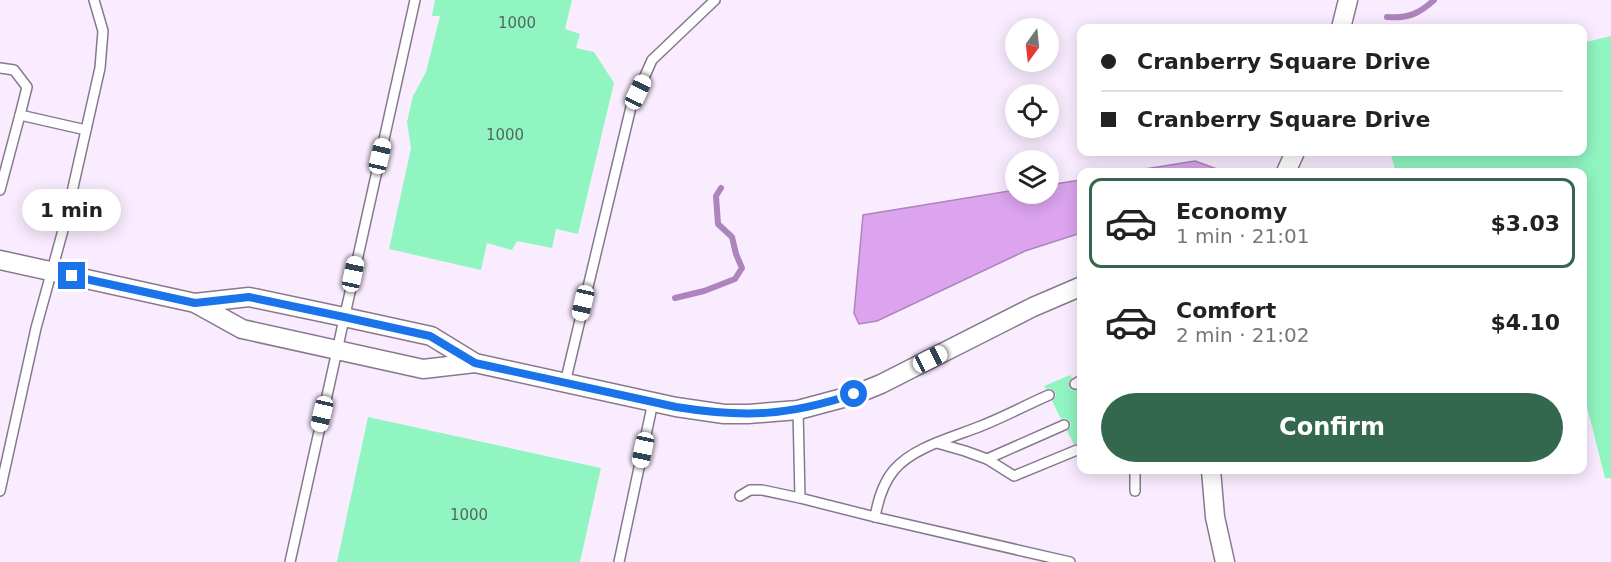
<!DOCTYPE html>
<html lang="en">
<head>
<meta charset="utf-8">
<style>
	body { margin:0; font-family:"DejaVu Sans",sans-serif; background:#f6f6f6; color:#222; height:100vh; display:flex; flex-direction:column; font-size:22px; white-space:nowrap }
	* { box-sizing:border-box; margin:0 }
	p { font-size:20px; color:#767676 }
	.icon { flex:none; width:33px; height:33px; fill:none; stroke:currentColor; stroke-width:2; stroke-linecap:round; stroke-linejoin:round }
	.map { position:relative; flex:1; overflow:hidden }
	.panel { position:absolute; left:1077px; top:168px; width:510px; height:306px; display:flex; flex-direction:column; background:#fff; border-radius:12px; box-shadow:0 3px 15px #0003 }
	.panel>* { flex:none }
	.top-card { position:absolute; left:1077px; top:24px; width:510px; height:132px; border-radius:12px; box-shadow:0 3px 15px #0003; display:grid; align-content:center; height:132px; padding:0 24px; background:#fff }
	.needle { width:39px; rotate:195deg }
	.buttons { position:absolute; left:1005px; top:18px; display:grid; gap:12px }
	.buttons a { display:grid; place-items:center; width:54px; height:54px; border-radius:50%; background:#fff; box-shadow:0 3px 15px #0003; font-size:30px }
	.end { position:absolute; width:27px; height:27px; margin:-14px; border:8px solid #1a73e8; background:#fff; box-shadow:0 0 0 3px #fff }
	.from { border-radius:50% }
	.bubble { position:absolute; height:42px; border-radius:21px; background:#fff; box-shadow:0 3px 15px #0003; font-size:20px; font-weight:800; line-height:42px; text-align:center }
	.car { position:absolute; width:18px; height:36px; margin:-18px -9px; border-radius:8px; box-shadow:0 0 4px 2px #0007; background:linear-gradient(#fff 24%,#345 0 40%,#fff 0 76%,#345 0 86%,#fff 0) }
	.top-card b { display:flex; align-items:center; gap:21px; height:57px; font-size:22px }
	.top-card b+b { border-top:2px solid #e0e0e0 }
	.top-card i { width:15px; height:15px; background:#222 }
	ul { padding:10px 0 0; list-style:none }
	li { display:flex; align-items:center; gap:18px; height:90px; margin:0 12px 9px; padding:0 12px; border:3px solid transparent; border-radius:12px }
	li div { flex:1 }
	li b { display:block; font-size:22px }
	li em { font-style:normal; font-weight:800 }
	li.current { border-color:#33684e }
	li>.icon { width:54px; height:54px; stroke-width:1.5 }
	.action { display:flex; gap:12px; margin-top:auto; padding:12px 24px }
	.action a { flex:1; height:69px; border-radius:36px; background:#33684e; color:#fff; font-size:24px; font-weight:800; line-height:69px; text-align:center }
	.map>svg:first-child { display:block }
</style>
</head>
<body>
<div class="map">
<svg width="1611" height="562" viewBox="0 0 1611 562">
	<rect width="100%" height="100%" fill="#faecff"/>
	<g fill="#dca4ef" stroke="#ad84bb" stroke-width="1.5">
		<polygon points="1195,161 1217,169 1218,172 1126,172"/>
		<polygon points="1081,180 1081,233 1025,251 877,321 859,324 854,313 863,215 1015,190 1016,194 1048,194 1049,185"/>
	</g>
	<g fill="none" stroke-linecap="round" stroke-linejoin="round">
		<g stroke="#ad84bb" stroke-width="6">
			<path d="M1387 17C1408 19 1420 13 1434 0"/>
			<polyline points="675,298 704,291 735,279 742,268 736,254 732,237 718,224 716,196 721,188"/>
		</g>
	</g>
	<g fill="#90f5c1">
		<polygon points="435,0 572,0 565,29 580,34 576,48 594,52 614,83 578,234 556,229 552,248 517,241 512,250 487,243 481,270 389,249 411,148 407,122 413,96 426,72 440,16 432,16"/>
		<polygon points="1611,36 1611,478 1605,478 1582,387 1582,172 1396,172 1390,152 1582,152 1582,43"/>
		<polygon points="1070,375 1072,378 1069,381 1069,387 1072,390 1078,390 1082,397 1082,445 1074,444 1067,431 1071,426 1070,422 1065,418 1061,419 1052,401 1056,396 1055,392 1050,388 1046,389 1044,386"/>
		<polygon points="368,417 601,468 580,562 337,562"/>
	</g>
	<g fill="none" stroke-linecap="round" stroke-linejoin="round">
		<defs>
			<g id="lane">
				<polyline points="0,68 14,70 27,87 20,115"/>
				<polyline points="0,190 20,115 86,130"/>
				<polyline points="565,383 631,107 652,60 715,0"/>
				<polyline points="1075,384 1082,380"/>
				<polyline points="798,410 800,498"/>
				<polyline points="937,443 965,451 987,459 1014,476 1077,450"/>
				<polyline points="987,459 1064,425"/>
				<polyline points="1135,470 1135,491"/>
				<polyline points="0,491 36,328 65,223 100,68 103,31 94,0"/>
				<polyline points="740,496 750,490 762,490 800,498 875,517 1070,562"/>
				<path d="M875 517C878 500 883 483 894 470 913 447 954 437 981 426 1004 417 1026 405 1049 395"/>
				<polyline points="290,562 415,0"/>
				<polyline points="619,562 653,402"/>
			</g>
			<g id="street">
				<polyline points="1341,28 1348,0"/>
				<polyline points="1286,172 1295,152"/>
				<polyline points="0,260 195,303 242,329 423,369 475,363 676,407 724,414 748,414 798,410 854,395 881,384 1033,307 1082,286"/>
				<polyline points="195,303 249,297 344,317 431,336 475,363"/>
				<polyline points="1211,470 1215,517 1225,562"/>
			</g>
		</defs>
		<use href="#lane" stroke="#88788d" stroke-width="12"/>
		<use href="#street" stroke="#88788d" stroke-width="21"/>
		<use href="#lane" stroke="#fff" stroke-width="9"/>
		<use href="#street" stroke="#fff" stroke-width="18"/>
	</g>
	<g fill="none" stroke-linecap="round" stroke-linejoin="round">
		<path stroke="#1a73e8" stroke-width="8" d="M72 276 195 303 249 297 344 317 430 336 475 363 676 407C744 418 788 416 854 394"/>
	</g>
	<g text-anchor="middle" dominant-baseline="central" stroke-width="5" stroke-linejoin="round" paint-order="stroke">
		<g font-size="15" fill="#546862">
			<text x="517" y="23">1000</text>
			<text x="505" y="135">1000</text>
			<text x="469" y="515">1000</text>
		</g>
	</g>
</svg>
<div class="buttons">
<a><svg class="needle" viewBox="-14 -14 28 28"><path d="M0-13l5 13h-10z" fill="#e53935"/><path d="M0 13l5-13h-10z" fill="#767676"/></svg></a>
<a><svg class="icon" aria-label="locate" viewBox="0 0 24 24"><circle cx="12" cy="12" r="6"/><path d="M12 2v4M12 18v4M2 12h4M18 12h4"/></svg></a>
<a><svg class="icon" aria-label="layers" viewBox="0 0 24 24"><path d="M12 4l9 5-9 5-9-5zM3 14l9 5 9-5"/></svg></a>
</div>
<i class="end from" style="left:854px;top:394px"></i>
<i class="end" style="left:72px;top:276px"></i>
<div class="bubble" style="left:22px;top:189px;width:99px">1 min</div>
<i class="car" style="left:638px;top:92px;rotate:25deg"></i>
<i class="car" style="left:380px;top:156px;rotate:13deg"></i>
<i class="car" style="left:353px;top:274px;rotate:12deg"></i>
<i class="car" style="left:583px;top:303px;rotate:193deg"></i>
<i class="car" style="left:930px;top:359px;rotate:63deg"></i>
<i class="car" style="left:322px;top:414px;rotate:193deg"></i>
<i class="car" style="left:643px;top:450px;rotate:192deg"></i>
<div class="top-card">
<b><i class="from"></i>Cranberry Square Drive</b>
<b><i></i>Cranberry Square Drive</b>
</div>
<section class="panel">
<ul>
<li class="current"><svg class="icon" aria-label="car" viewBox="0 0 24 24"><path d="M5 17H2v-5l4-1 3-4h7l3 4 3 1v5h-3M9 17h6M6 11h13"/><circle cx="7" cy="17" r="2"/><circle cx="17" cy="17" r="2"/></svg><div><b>Economy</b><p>1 min · 21:01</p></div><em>$3.03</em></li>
<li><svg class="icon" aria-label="car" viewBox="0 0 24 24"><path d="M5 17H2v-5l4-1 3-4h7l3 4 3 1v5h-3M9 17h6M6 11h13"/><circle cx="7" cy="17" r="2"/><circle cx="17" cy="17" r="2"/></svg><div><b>Comfort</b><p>2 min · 21:02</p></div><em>$4.10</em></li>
</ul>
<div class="action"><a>Confirm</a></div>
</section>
</div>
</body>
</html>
